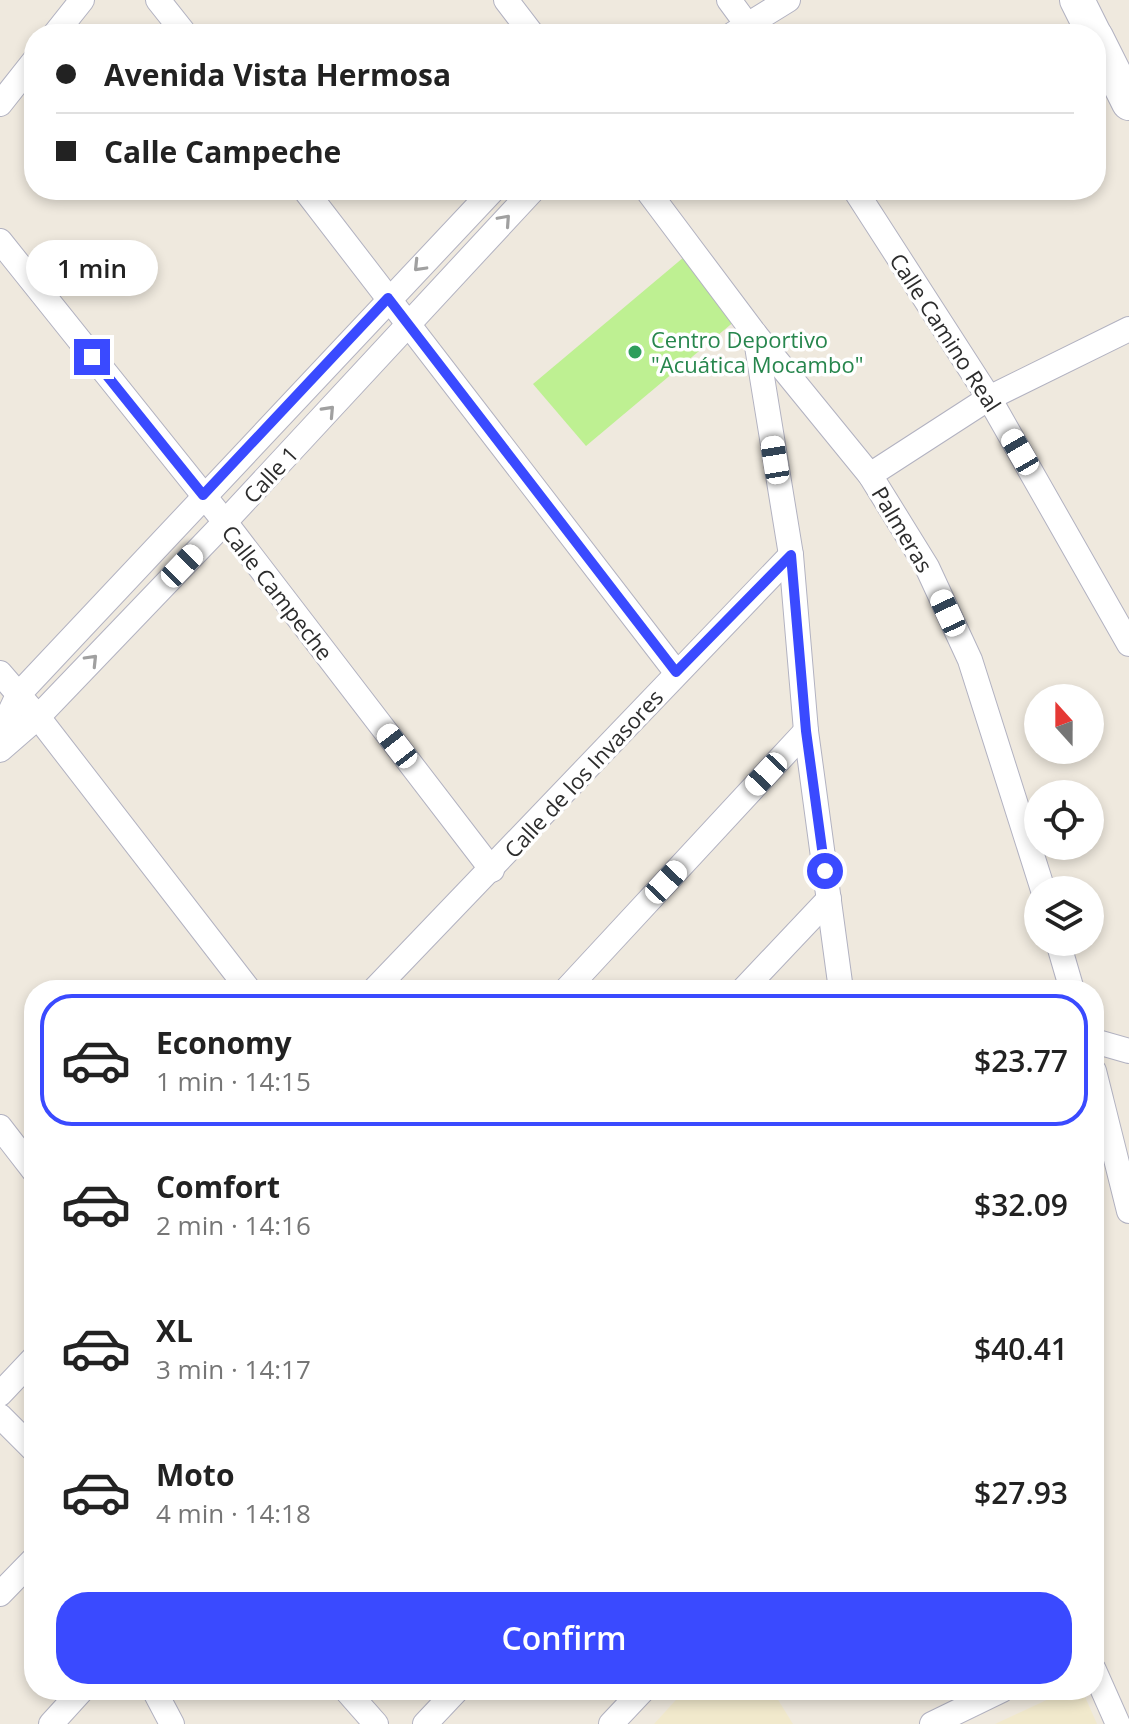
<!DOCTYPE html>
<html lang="en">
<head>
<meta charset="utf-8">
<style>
	body { margin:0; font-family:"Open Sans",sans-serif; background:#f2f2f2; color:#222; height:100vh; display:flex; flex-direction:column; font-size:30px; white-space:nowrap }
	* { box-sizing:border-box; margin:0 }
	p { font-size:26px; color:#767676 }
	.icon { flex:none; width:44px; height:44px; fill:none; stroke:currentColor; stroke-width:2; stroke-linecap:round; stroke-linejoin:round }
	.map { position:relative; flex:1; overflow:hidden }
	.drawer { position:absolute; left:24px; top:980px; width:1080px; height:720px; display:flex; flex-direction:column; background:#fff; border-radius:32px; box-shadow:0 4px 12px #0003 }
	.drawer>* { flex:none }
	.guide { position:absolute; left:24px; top:24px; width:1082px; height:176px; border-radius:32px; box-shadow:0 4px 12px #0003; display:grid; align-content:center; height:176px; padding:0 32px; background:#fff }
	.needle { width:52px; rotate:339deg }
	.tools { position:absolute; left:1024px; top:684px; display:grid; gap:16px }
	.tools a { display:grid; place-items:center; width:80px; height:80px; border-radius:50%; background:#fff; box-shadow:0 4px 12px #0003; font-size:40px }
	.end { position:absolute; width:36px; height:36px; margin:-18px; border:10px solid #3a4aff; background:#fff; box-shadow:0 0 0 4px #fff }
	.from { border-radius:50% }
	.bubble { position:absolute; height:56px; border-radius:28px; background:#fff; box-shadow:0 4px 12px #0003; font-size:26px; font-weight:600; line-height:56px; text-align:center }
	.car { position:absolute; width:24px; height:48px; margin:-24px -12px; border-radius:10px; box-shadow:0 0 6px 2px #0007; background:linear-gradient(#fff 24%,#345 0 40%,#fff 0 76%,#345 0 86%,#fff 0) }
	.guide b { display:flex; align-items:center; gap:28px; height:76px; font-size:30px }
	.guide b+b { border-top:2px solid #e0e0e0 }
	.guide i { width:20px; height:20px; background:#222 }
	ul { padding:14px 0 0; list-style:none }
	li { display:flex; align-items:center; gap:24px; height:132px; margin:0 16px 12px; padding:0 16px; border:4px solid transparent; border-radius:32px }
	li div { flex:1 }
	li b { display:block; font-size:30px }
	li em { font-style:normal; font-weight:600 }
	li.selected { border-color:#3a4aff }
	li>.icon { width:72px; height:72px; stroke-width:1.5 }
	.action { display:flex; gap:16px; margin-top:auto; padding:16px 32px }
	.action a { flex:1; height:92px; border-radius:32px; background:#3a4aff; color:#fff; font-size:32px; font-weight:600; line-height:92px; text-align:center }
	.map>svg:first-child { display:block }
</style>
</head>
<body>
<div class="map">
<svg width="1129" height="1724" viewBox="0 0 1129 1724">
	<rect width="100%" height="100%" fill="#efe9de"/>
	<g fill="#f1e9cc">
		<polygon points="685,1690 772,1690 793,1724 654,1724"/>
		<polygon points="1068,1690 1082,1690 1097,1724 995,1724"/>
	</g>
	<polygon fill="#bef092" points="684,257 736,320 586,446 533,384"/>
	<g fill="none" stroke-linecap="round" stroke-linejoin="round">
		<defs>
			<g id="street">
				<polyline points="158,0 185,34"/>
				<polyline points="506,0 532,34"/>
				<polyline points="729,0 754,34"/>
				<polyline points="55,34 82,0"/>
				<polyline points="733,34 788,0"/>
				<polyline points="0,104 34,61"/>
				<polyline points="305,190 676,672"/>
				<polyline points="647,190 755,334 870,475 927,567 970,660 1043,890"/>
				<polyline points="855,190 989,398 1129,644"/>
				<polyline points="0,241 225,522 492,870"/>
				<polyline points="755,334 791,555 806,731 841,990"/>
				<polyline points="870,475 989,398 1129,329"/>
				<polyline points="0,673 38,717 249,990"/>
				<polyline points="0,733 18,695 493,190"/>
				<polyline points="0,750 38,717 225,522 533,190"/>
				<polyline points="1058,942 1072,990"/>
				<polyline points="374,990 791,555"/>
				<polyline points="566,990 806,731"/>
				<polyline points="743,990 829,899"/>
				<polyline points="1094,1041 1129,1051"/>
				<polyline points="1094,1071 1129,1211"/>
				<polyline points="0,1127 34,1171"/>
				<polyline points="0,1394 34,1358"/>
				<polyline points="0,1416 34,1450"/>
				<polyline points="0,1594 34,1559"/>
				<polyline points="1094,1670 1118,1724"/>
				<polyline points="154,1690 172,1724"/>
				<polyline points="346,1690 376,1724"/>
				<polyline points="51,1724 82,1690"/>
				<polyline points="425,1724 457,1690"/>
				<polyline points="611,1724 643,1690"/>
				<polyline points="932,1724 1002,1690"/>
			</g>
			<g id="secondary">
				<polyline points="1077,0 1094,34"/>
				<polyline points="1096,37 1129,103"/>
			</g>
		</defs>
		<use href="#street" stroke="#b2b2c1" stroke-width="26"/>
		<use href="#secondary" stroke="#b2b2c1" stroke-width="36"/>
		<use href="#street" stroke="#fff" stroke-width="24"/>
		<use href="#secondary" stroke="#fff" stroke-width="34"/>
	</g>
	<defs><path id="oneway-chevron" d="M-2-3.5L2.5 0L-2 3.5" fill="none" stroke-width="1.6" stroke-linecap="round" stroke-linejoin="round" transform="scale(2)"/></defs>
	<g stroke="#a0a0a0">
		<use href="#oneway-chevron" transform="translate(505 220) rotate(-48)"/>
		<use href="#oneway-chevron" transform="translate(419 266) rotate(134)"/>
		<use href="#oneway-chevron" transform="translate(329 411) rotate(-47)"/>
		<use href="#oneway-chevron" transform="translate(92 660) rotate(-46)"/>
	</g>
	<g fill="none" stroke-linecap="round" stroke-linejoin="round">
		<polyline stroke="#3a4aff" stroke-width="10" points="92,357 203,495 388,298 676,672 791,555 806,731 825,871"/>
	</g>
	<circle fill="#2e9e5b" stroke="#fff" stroke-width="3" cx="635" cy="352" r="8"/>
	<g text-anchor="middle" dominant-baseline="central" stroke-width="7" stroke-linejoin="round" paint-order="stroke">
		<g font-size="22" fill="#2c2c2c" stroke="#fff">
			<text transform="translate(946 332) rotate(57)">Calle Camino Real</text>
			<text transform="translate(270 474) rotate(-47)">Calle 1</text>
			<text transform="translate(903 529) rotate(59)">Palmeras</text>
			<text transform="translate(278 592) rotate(52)">Calle Campeche</text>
			<text transform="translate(583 773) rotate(-47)">Calle de los Invasores</text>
		</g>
		<g font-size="22" fill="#27864d" stroke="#fff" text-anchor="start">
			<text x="651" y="339">Centro Deportivo<tspan x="651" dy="25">"Acuática Mocambo"</tspan></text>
		</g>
	</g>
</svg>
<div class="tools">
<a><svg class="needle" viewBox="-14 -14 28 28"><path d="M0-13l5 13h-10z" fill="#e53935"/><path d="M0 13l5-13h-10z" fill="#767676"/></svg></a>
<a><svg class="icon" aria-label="locate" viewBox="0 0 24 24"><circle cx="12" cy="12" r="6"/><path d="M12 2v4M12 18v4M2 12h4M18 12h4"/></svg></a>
<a><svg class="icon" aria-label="layers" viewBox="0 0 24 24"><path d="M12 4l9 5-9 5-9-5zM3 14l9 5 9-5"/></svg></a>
</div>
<i class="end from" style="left:825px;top:871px"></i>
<i class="end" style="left:92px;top:357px"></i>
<div class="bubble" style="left:26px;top:240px;width:132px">1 min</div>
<i class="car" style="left:1020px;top:452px;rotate:330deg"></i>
<i class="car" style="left:775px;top:460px;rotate:351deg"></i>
<i class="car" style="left:182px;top:566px;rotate:44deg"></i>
<i class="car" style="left:948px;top:613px;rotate:335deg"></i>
<i class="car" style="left:397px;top:746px;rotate:322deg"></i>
<i class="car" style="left:766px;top:774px;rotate:223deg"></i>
<i class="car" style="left:666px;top:882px;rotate:43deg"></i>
<div class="guide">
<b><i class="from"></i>Avenida Vista Hermosa</b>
<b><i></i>Calle Campeche</b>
</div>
<section class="drawer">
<ul>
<li class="selected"><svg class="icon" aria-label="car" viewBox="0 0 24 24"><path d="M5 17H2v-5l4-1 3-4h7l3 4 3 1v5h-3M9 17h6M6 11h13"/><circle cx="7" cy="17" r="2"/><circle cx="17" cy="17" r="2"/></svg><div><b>Economy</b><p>1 min · 14:15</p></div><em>$23.77</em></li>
<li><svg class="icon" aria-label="car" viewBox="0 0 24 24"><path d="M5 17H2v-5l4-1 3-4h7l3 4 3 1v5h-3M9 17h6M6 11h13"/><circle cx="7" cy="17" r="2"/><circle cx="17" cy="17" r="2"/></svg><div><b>Comfort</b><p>2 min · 14:16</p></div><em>$32.09</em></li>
<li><svg class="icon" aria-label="car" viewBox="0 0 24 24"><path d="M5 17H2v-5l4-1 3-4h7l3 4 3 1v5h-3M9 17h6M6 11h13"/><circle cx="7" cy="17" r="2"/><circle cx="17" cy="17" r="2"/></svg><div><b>XL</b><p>3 min · 14:17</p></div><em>$40.41</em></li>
<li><svg class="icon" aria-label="car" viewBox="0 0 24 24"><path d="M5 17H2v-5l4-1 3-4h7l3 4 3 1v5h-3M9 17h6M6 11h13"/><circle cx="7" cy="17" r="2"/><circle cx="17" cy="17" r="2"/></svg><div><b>Moto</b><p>4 min · 14:18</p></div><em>$27.93</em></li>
</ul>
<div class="action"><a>Confirm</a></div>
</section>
</div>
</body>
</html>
